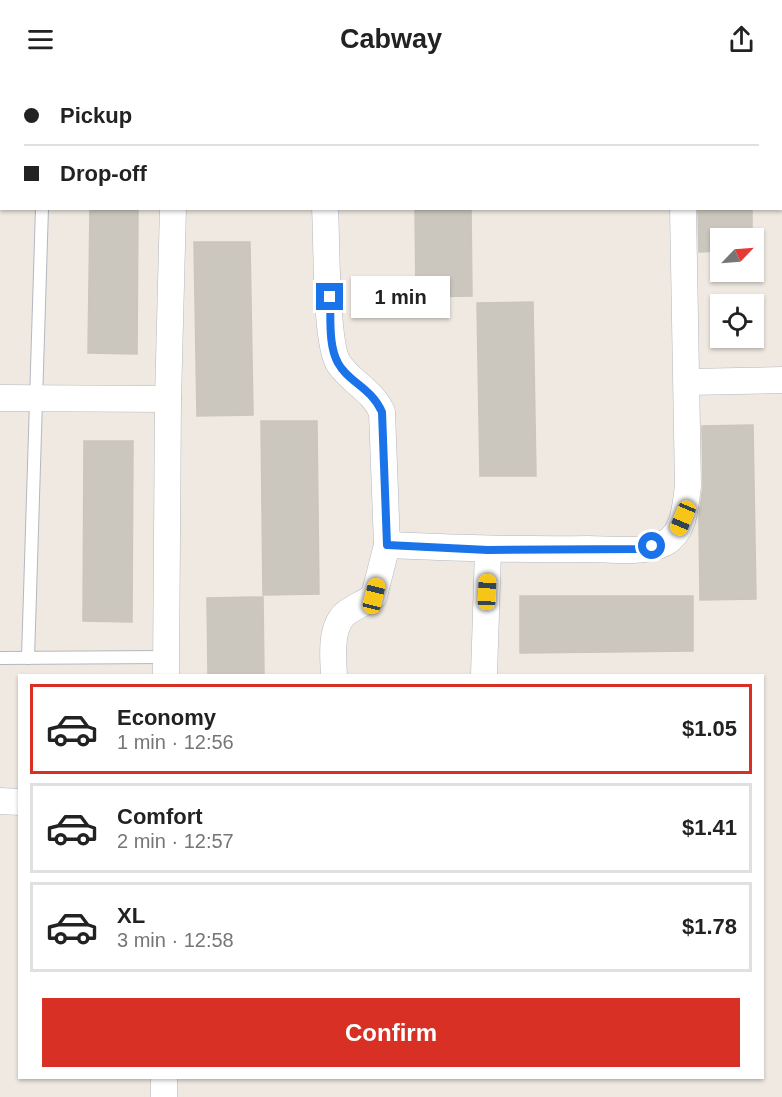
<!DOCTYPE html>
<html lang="en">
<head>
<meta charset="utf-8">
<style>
	body { margin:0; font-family:Arial,sans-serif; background:#f6f6f6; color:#222; height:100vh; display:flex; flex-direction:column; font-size:22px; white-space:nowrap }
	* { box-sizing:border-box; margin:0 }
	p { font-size:20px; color:#767676 }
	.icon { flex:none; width:33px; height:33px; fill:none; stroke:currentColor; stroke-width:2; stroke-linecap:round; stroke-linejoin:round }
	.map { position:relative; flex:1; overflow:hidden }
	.side { position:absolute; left:18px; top:596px; width:746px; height:405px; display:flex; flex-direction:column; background:#fff; border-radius:0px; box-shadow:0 2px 4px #0004 }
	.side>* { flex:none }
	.hud { position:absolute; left:0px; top:0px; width:783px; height:132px; box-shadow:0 2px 4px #0004; display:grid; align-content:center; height:132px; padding:0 24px; background:#fff }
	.needle { width:39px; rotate:65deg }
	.buttons { position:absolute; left:710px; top:150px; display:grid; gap:12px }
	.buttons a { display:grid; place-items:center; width:54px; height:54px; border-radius:0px; background:#fff; box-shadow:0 2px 4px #0004; font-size:30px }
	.end { position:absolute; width:27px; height:27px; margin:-14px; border:8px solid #1a73e8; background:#fff; box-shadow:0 0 0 3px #fff }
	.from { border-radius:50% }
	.bubble { position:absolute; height:42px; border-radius:0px; background:#fff; box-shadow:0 2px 4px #0004; font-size:20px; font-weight:800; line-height:42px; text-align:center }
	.car { position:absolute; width:18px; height:36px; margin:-18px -9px; border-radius:8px; box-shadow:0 0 4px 2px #0007; background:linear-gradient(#f5c518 24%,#345 0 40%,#f5c518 0 76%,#345 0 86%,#f5c518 0) }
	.hud b { display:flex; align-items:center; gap:21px; height:57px; font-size:22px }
	.hud b+b { border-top:2px solid #e0e0e0 }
	.hud i { width:15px; height:15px; background:#222 }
	ul { padding:10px 0 0; list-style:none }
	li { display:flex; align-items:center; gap:18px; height:90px; margin:0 12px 9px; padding:0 12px; border:3px solid #e0e0e0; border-radius:0px }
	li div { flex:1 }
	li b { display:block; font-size:22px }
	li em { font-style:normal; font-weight:800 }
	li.current { border-color:#d93025 }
	li>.icon { width:54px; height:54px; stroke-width:1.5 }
	.primary-button { display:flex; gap:12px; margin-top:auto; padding:12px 24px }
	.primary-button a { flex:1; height:69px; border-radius:0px; background:#d93025; color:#fff; font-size:24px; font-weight:800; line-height:69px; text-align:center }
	header { display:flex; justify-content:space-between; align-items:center; height:78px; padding:0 24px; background:#fff; font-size:27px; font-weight:800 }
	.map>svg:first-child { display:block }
</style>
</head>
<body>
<header><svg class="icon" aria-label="menu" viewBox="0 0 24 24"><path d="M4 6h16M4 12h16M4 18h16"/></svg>Cabway<svg class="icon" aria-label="share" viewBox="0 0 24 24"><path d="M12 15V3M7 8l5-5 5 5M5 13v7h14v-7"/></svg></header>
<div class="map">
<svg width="782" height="1019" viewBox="0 0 782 1019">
	<rect width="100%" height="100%" fill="#efe9e1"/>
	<g fill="#cbc7bf" stroke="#cbc5ba" stroke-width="1.5">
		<polygon points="90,130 138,130 137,276 88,275"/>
		<polygon points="415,130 471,130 472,218 416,219"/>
		<polygon points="698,130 752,130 752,160 720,160 720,173 699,174"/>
		<polygon points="194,164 250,164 253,337 197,338"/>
		<polygon points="533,224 536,398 480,398 477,225"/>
		<polygon points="261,343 317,343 319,516 263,517"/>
		<polygon points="753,347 756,521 700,522 699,438 703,408 702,348"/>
		<polygon points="84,363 133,363 132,544 83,543"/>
		<polygon points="520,518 693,518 693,573 520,575"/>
		<polygon points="263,519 264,597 208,597 207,520"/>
	</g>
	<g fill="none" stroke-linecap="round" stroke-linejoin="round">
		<defs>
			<g id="lane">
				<polyline points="0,580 166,579"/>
				<polyline points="28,580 42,130"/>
			</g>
			<g id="street">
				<polyline points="320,0 320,2"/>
				<polyline points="634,0 634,2"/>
				<polyline points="176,2 176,0"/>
				<polyline points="428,2 429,0"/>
				<polyline points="0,58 2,58"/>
				<path d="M325 130C327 160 325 267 339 286 352 305 372 312 382 334L387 467C454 470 521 472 588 471 611 471 644 476 665 465 685 454 685 428 688 408L683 130"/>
				<polyline points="687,304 782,302"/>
				<polyline points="0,320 168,321 166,597"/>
				<polyline points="168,321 173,130"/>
				<path d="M334 597C333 579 330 550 345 536 354 529 365 525 374 518L387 467"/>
				<polyline points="484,597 488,472"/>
				<polyline points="0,723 20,724"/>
				<polyline points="164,1019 164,999"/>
			</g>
		</defs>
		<use href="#lane" stroke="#b4b7c1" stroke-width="14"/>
		<use href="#street" stroke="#b4b7c1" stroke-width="27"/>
		<use href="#lane" stroke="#fff" stroke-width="12"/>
		<use href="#street" stroke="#fff" stroke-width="26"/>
	</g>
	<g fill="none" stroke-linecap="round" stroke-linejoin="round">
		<path stroke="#1a73e8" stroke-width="8" d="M330 219C331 239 328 267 338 285 348 304 371 309 382 334L387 467 488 472 639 471 652 468"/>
	</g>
</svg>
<div class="buttons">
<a><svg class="needle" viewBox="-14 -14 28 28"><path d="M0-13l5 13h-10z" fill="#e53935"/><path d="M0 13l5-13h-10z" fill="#767676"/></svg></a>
<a><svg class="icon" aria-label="locate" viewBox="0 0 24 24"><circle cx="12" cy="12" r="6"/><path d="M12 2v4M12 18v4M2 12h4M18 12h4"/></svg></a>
</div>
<i class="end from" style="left:652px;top:468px"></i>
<i class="end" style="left:330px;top:219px"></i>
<div class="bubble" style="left:351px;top:198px;width:99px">1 min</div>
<i class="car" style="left:683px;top:440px;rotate:203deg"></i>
<i class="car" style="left:487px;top:514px;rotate:2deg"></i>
<i class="car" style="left:374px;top:518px;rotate:14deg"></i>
<div class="hud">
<b><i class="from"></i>Pickup</b>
<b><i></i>Drop-off</b>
</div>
<section class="side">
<ul>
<li class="current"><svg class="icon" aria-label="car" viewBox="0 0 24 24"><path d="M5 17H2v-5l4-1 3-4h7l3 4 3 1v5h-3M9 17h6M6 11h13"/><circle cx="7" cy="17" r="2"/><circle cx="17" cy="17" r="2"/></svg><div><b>Economy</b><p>1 min · 12:56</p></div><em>$1.05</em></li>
<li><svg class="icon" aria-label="car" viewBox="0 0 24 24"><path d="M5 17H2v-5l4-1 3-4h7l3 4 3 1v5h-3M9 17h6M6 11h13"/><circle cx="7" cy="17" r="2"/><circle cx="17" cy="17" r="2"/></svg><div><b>Comfort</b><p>2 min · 12:57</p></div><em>$1.41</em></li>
<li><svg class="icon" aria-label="car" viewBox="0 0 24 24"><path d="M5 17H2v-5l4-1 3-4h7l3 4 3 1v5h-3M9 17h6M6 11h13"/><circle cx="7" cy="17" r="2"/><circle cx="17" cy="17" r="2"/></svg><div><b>XL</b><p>3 min · 12:58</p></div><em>$1.78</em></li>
</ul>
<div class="primary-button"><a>Confirm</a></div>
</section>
</div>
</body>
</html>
